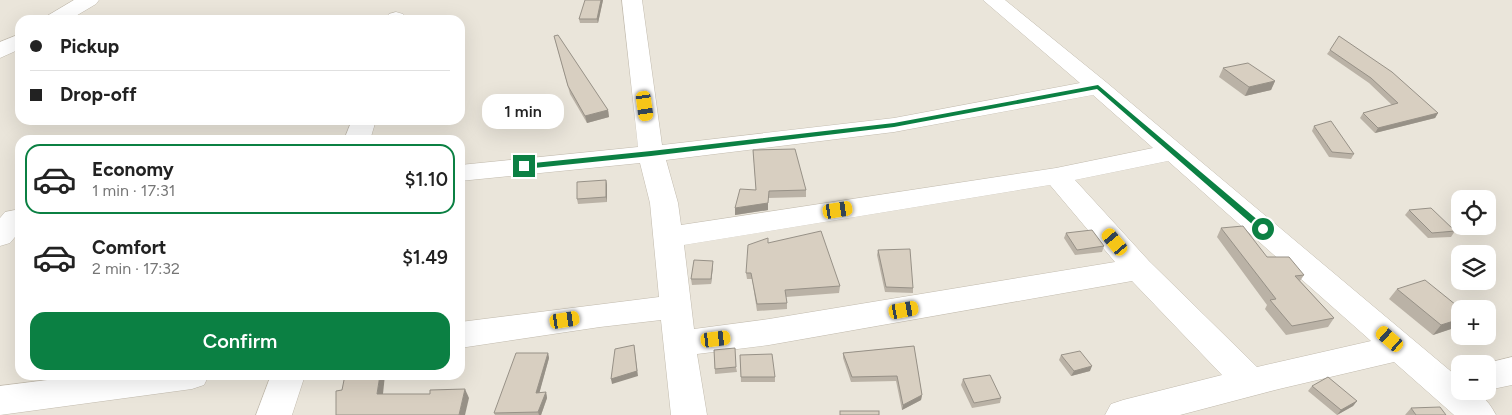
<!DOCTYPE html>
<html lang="en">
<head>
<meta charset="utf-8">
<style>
	body { margin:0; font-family:Figtree,sans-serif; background:#f6f6f6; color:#222; height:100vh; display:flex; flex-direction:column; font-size:19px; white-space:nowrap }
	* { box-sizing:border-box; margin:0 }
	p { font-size:16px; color:#767676 }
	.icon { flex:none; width:28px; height:28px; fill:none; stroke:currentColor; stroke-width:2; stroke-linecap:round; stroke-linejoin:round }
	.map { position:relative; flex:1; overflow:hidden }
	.drawer { position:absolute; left:15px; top:135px; width:450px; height:245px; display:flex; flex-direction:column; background:#fff; border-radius:15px; box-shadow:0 5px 20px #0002 }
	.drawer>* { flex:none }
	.hud { position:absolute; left:15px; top:15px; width:450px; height:110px; border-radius:15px; box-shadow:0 5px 20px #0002; display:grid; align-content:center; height:110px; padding:0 15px; background:#fff }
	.controls { position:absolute; left:1451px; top:190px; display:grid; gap:10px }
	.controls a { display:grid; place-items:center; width:45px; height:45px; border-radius:10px; background:#fff; box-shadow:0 5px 20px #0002; font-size:25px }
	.end { position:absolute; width:22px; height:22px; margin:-11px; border:6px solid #0b8043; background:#fff; box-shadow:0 0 0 2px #fff }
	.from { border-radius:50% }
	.bubble { position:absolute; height:35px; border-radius:15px; background:#fff; box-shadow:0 5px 20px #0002; font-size:16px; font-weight:600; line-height:35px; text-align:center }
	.car { position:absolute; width:15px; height:30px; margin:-15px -8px; border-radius:6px; box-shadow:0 0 4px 1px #0007; background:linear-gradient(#f5c518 24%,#345 0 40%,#f5c518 0 76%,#345 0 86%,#f5c518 0) }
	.hud b { display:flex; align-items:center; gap:18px; height:48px; font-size:19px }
	.hud b+b { border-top:1px solid #e0e0e0 }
	.hud i { width:12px; height:12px; background:#222 }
	ul { padding:9px 0 0; list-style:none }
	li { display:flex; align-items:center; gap:15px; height:70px; margin:0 10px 8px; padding:0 5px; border:2px solid transparent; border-radius:15px }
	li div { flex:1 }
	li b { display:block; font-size:19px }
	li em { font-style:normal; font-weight:600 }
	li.selected { border-color:#0b8043 }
	li>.icon { width:45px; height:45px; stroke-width:1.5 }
	.primary-button { display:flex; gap:10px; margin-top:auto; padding:10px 15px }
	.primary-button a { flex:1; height:58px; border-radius:15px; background:#0b8043; color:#fff; font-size:20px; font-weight:600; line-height:58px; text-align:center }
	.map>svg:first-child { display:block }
</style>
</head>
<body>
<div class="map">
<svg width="1512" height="415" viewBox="0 0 1512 415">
	<rect width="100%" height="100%" fill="#f6f3ec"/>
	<path fill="#eae5da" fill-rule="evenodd" d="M0 0H1512V415H0ZM20 20H460V120H20ZM20 140H460V375H20ZM1460 199H1488V226H1460ZM1460 254H1488V281H1460ZM1460 309H1488V336H1460ZM1460 364H1488V391H1460Z"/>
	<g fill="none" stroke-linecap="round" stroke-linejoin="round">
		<defs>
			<g id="minor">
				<polygon points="74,0 99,0 96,4 69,20 44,20 47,16"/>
				<path d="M622 0H642L662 145 894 118 1080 83 983 0H1005L1106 82 1460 379V391C1479 391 1487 398 1496 415H1454L1394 362 1279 389 1180 415H1105L1111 404 1123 400 1222 375 1132 281 769 345 697 354 707 415H671L661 320 600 327 460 348V322L659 297 650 203 640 163 460 181V165L638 147ZM1093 95 1153 148 1056 168 681 225 678 203 666 160 894 132ZM1168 161 1371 341 1257 367 1149 261 1075 180ZM1050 185 1115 262 769 319 694 329 684 245Z"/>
				<polygon points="396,12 403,14 406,18 405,20 385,20 389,14"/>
				<polygon points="20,34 20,49 0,58 0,42"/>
				<polygon points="352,120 376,120 370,140 344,140"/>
				<polygon points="15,210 20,211 20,231 10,243 0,246 0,218 5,212"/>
				<polygon points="1512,357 1512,385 1488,390 1488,364 1483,364"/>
				<polygon points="87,375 209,375 204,385 192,389 0,415 0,386"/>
				<polygon points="271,375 305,375 292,415 256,415"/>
			</g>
		</defs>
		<use href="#minor" stroke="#c2bbae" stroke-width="1"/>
		<use href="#minor" fill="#fff" fill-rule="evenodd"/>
	</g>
	<g fill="#bab2a6">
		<polygon points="603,0 598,23 580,23 579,19"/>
		<polygon points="554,36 608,110 609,117 587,123 570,94"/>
		<polygon points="1330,50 1438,113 1435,118 1375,133 1360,118 1363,113 1392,105 1369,83 1327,54"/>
		<polygon points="1223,68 1275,81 1271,90 1245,96 1219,77"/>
		<polygon points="1314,126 1354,154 1351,159 1329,157 1312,131"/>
		<polygon points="753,150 806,190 806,197 768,198 768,210 735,215 756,190"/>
		<polygon points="606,180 607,185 607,202 578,204 577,199"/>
		<polygon points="1409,210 1455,231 1451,237 1428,238 1405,215"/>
		<polygon points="1221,228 1267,257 1304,275 1300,281 1334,318 1328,327 1286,335 1265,309 1267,305 1217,237"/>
		<polygon points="1066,233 1104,246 1102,252 1075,255 1064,238"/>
		<polygon points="768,243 840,286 839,293 786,297 787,303 787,309 757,311 752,279 747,279 746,273"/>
		<polygon points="878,250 913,288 913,293 885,292 877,255"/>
		<polygon points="713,261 711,284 692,285 691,279"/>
		<polygon points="1397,289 1460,309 1460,326 1433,335 1389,299"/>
		<polygon points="914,346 922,395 921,400 902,410 896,381 851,382 843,358 843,353"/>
		<polygon points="714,350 736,367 737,372 715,374"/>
		<polygon points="548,353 549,358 539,393 546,392 547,398 541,415 495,415 494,413"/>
		<polygon points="740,355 775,377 775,382 741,382"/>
		<polygon points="1061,355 1090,371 1071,376 1059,360"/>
		<polygon points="963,379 1001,398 1000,403 972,408 961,385"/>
		<polygon points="1312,386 1357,401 1353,406 1337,415 1308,391"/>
		<polygon points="1411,408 1446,415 1405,415"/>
	</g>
	<g fill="#979187">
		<polygon points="601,0 603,0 598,23 597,19"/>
		<polygon points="1275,81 1271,90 1245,96 1249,87"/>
		<polygon points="608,110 609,117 587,123 585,116"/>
		<polygon points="1438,113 1435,118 1375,133 1378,128"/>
		<polygon points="606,180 607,185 607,202 606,197"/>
		<polygon points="768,203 768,210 735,215 735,208"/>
		<polygon points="713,261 713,266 711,284 711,279"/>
		<polygon points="1460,319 1460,326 1433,335 1441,325"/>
		<polygon points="634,345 638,376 612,384 611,379"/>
		<polygon points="548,353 549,358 538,398 536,393"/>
		<polygon points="1092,366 1090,371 1071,376 1074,371"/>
		<polygon points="380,375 385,375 382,403 377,394"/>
		<polygon points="465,389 469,398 465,415 459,415"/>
		<polygon points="546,392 547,398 541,415 539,415 538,412"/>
		<polygon points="922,395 921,400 902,410 903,405"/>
		<polygon points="1357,401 1353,406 1337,415 1341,410"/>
	</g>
	<g fill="#d8cfc1" stroke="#979187">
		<polygon points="585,0 601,0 597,19 579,19"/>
		<polygon points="558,35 608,110 585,116 568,86 554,36"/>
		<polygon points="1339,36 1392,72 1438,113 1378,128 1363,113 1398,103 1371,78 1330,50"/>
		<polygon points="1248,63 1275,81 1249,87 1223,68"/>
		<polygon points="1331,121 1354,154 1332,152 1314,126"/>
		<polygon points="795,149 806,190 769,191 768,203 735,208 740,189 756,190 753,150"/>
		<polygon points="606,180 606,197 577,199 577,182"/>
		<polygon points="1431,208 1455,231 1432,233 1409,210"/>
		<polygon points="1243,226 1267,257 1289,257 1304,275 1295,276 1334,318 1292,326 1270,300 1276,299 1221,228"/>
		<polygon points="1092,230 1104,246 1077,250 1066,233"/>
		<polygon points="821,231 840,286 785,290 787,303 757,304 751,273 746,273 748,245 768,238 768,243"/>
		<polygon points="910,249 913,288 886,287 878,250"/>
		<polygon points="694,260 713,261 711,279 691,279"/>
		<polygon points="1425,280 1461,309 1460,309 1460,319 1441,325 1397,289"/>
		<polygon points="634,345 637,371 611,379 615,349"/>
		<polygon points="914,346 922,395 903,405 897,376 852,377 843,353"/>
		<polygon points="735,348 736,367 715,369 714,350"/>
		<polygon points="1080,351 1092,366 1074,371 1061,355"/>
		<polygon points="516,353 548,353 536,393 546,392 538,412 494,413"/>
		<polygon points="772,354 775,377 741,377 740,355"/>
		<polygon points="345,375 380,375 377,394 430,394 430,390 465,389 459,415 336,415 336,391 342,390"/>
		<polygon points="990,375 1001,398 974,403 963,379"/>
		<polygon points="1328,377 1357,401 1341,410 1312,386"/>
		<polygon points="1440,407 1446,415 1416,415 1411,408"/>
		<rect x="840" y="411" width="39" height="4"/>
	</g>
	<polygon fill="#0b8043" points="1098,85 1266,227 1266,231 1260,231 1097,89 894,127 651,156 524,169 520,166 524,164 651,151 894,123"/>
</svg>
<div class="controls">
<a><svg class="icon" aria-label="locate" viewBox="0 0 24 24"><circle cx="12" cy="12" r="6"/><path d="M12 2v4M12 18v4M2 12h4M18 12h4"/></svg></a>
<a><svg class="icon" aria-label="layers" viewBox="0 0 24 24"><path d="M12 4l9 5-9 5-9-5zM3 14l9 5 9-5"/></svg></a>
<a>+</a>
<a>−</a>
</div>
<i class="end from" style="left:1263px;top:229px"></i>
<i class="end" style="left:524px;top:166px"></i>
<div class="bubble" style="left:482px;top:94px;width:82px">1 min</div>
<i class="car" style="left:645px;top:106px;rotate:172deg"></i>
<i class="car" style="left:838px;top:210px;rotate:81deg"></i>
<i class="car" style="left:1115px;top:242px;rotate:320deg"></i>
<i class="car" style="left:904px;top:310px;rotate:80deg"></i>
<i class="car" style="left:565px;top:320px;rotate:81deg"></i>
<i class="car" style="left:716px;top:339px;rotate:83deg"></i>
<i class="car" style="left:1390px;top:339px;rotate:311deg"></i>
<div class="hud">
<b><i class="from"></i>Pickup</b>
<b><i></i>Drop-off</b>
</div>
<section class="drawer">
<ul>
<li class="selected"><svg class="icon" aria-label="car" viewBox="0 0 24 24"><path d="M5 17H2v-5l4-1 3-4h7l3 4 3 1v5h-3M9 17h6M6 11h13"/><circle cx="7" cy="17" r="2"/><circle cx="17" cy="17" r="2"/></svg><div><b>Economy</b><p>1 min · 17:31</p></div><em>$1.10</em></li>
<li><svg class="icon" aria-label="car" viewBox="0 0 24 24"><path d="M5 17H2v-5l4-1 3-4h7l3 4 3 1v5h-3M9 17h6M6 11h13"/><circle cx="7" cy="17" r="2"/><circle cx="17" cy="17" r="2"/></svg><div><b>Comfort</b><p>2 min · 17:32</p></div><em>$1.49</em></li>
</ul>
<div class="primary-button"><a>Confirm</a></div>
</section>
</div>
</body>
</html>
